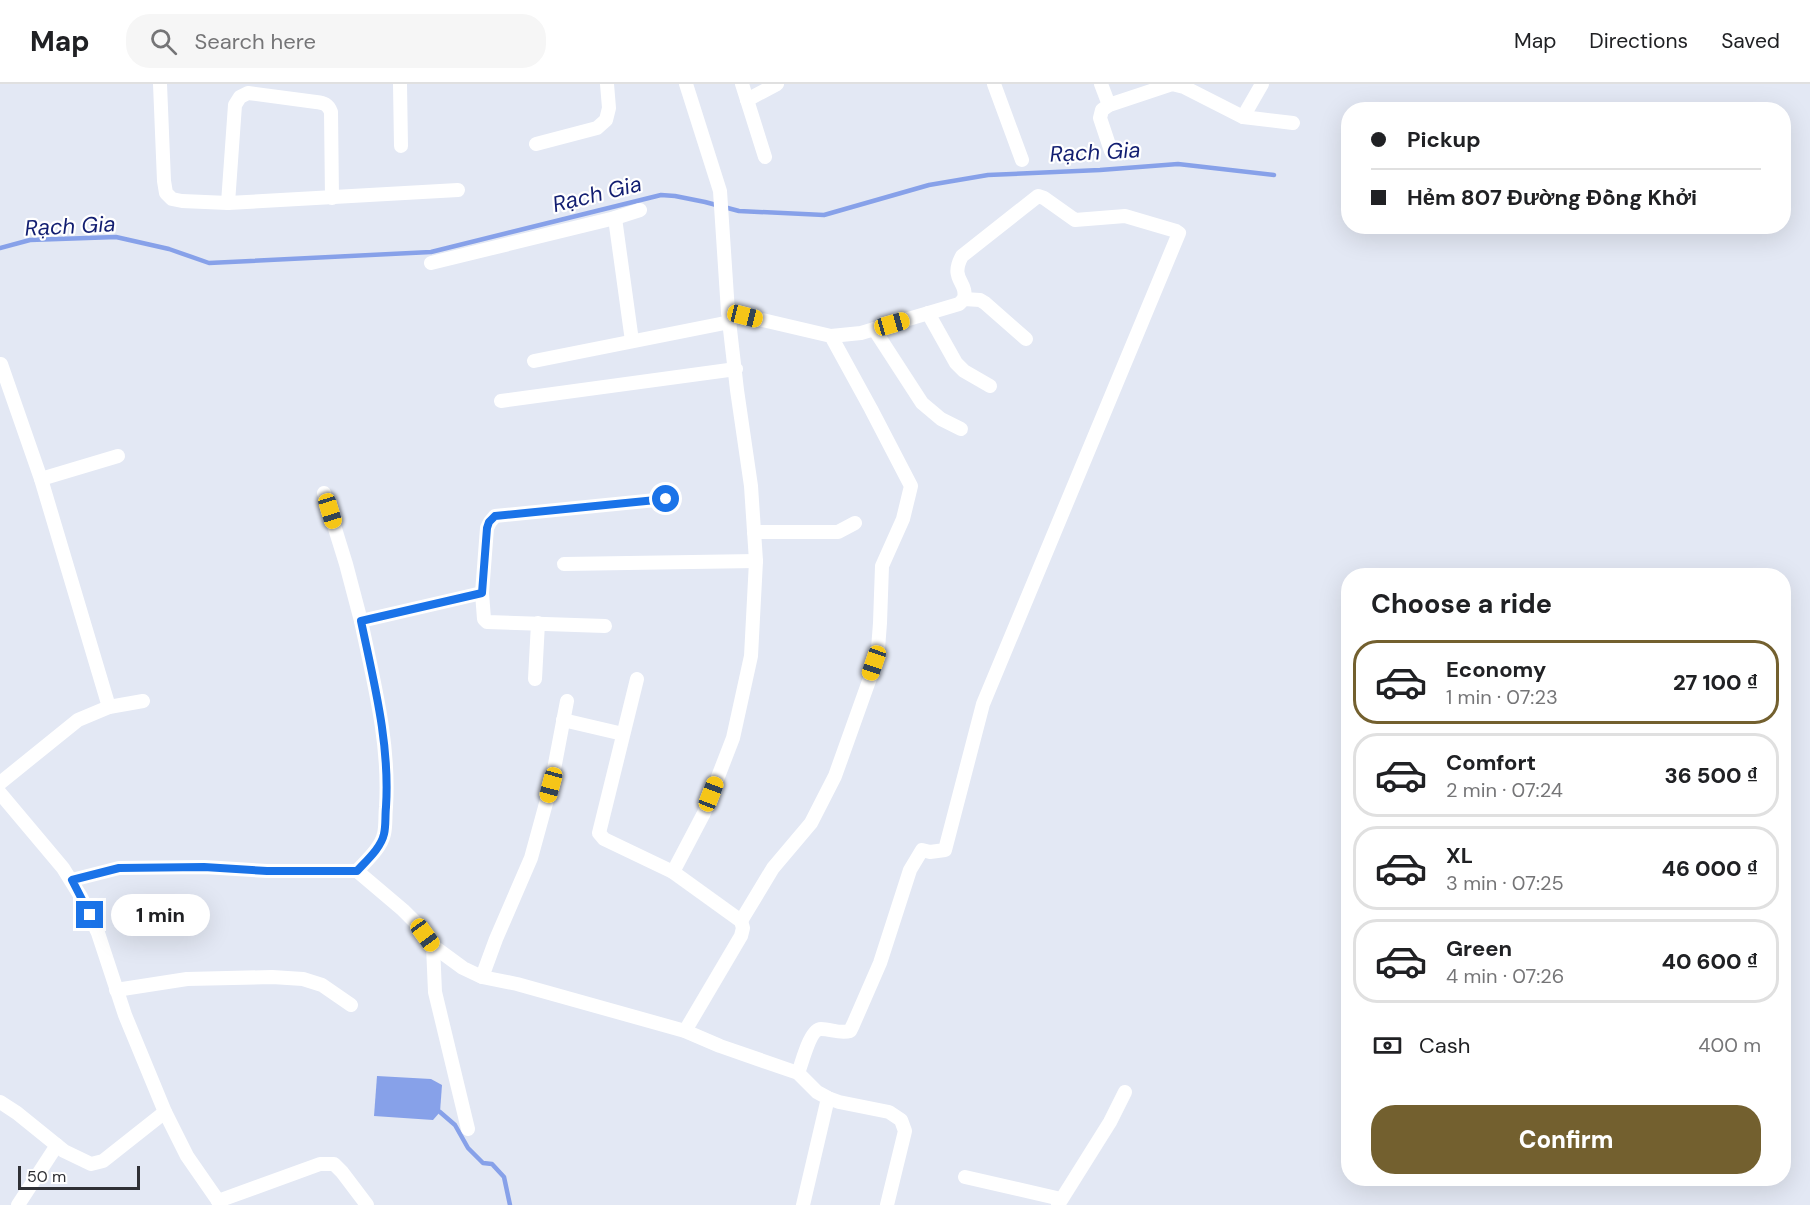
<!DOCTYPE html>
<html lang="en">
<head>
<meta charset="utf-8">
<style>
	body { margin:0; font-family:"DM Sans",sans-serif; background:#f6f6f6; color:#202124; height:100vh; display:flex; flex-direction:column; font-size:22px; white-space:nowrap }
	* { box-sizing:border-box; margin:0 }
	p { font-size:20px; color:#757577 }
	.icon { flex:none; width:33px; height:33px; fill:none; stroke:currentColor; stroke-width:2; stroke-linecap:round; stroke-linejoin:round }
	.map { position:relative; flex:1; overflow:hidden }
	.side { position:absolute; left:1341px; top:484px; width:450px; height:618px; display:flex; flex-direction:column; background:#fff; border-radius:24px; box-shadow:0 6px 24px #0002 }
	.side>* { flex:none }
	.hud { position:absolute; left:1341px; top:18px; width:450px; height:132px; border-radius:24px; box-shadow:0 6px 24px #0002; display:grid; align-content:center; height:132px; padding:0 30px; background:#fff }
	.scale { position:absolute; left:18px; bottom:15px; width:122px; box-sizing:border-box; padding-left:6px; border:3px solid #2f3035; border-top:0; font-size:16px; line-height:21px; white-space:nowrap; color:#2f3035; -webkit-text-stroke:4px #fff; paint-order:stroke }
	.end { position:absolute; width:27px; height:27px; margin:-14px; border:8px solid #1a73e8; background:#fff; box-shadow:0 0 0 3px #fff }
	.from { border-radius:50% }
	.bubble { position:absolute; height:42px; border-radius:21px; background:#fff; box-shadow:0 6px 24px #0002; font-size:20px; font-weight:800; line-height:42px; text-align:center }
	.car { position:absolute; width:18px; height:36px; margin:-18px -9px; border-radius:8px; box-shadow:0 0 4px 2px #0007; background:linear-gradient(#f5c518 24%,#345 0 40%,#f5c518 0 76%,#345 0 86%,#f5c518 0) }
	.hud b { display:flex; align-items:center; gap:21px; height:57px; font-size:22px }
	.hud b+b { border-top:2px solid #e0e0e0 }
	.hud i { width:15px; height:15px; background:#202124 }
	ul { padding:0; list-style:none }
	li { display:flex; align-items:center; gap:18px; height:84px; margin:0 12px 9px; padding:0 18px; border:3px solid #e0e0e0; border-radius:24px }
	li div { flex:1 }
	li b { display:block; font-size:22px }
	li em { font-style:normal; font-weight:800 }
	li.on { border-color:#73602f }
	li>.icon { width:54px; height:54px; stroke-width:1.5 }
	h2 { padding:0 30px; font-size:27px; line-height:72px }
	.pay { display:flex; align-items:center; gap:15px; height:66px; padding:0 30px; font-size:22px }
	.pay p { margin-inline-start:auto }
	.button { display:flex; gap:12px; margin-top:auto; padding:12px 30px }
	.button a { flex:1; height:69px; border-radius:24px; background:#73602f; color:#fff; font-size:24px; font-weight:800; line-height:69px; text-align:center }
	header { display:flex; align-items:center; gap:36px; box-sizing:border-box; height:84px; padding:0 30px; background:#fff; border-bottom:2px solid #e0e0e0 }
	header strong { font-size:28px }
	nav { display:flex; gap:33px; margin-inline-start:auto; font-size:21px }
	.search { width:420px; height:54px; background:#f6f6f6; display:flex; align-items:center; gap:15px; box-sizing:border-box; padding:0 21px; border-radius:24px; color:#757577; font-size:22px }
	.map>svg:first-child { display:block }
</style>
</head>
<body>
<header>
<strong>Map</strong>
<div class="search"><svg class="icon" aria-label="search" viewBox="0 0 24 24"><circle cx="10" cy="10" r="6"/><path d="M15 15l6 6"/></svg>Search here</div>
<nav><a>Map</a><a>Directions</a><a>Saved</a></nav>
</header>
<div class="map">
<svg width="1810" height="1121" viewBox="0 0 1810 1121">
	<rect width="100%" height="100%" fill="#e3e8f4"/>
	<polygon fill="#87a1e9" points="377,992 431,995 442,1001 440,1028 433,1036 374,1032"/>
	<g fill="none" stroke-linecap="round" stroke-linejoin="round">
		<g stroke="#87a1e9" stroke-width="4.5">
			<polyline points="0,164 30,156 116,153 169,165 209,179 431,168 661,111 675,112 705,118 739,127 824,131 929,101 988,91 1100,86 1178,80 1274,91"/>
			<polyline points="440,1028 455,1041 468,1064 483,1079 492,1080 504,1093 510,1121"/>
		</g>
		<g stroke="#fff" stroke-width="14">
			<polyline points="160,0 164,97 166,109 172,115 182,117 228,119 458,106"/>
			<polyline points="400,0 401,62"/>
			<polyline points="742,0 765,73"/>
			<polyline points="994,0 1022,76"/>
			<polyline points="1101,0 1109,21"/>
			<polyline points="747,16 777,0"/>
			<polyline points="1243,33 1262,0"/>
			<polyline points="536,60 597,44 606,36 609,24 607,0"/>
			<polyline points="1111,67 1100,34 1102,26 1109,21 1172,0 1184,3 1243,33 1293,39"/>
			<path d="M228 119 235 21 240 13 248 9 316 18C324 19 328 20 331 28L332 114"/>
			<polyline points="615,134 632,257"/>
			<polyline points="431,179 615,134 640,126"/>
			<polyline points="728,228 831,252 871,325 911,402 903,435 882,482 880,539 878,565 875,580 835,692 811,739 773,784 741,837"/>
			<polyline points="928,229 956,279 964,287 990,302"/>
			<polyline points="874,245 922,319 941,335 961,345"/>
			<polyline points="831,252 861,249 959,220 964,215 980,216 985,219 1026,255"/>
			<polyline points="534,277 730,238"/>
			<polyline points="1,280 41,395 109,623"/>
			<polyline points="501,317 736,285"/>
			<polyline points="41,395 118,372"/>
			<polyline points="324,409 346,480 361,537"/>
			<polyline points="754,448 838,448 855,439"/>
			<polyline points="564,480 756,477"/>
			<polyline points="482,509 484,535 487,538 605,542"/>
			<polyline points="535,595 538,539"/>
			<polyline points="637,595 599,749 604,755 673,788"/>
			<polyline points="563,636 623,650"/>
			<polyline points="0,699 78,636 109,623 143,617"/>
			<polyline points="0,709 63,784 81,813 98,849 125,931 165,1028 187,1072 221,1121"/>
			<path d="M357 787C366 777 381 764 384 750 386 742 385 732 386 723 390 660 374 599 361 537L482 509 487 444 490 438 495 432 666 415"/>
			<polyline points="72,796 119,784 204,783 267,787 357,787 403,826 418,841 433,862 463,884 482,893 517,900 685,947 720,962 798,989 817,1008 828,1014 839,1018 889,1028 901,1036 905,1047 887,1121"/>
			<polyline points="433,862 435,908 468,1045"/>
			<polyline points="482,893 496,855 531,774 551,701 567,617"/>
			<polyline points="116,906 187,895 272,893 303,895 322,901 351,921"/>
			<polyline points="685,947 741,852 743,844 741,837 673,788 704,729 733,654 751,572 756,477 751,402 737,306 728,228 720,107 686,0"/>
			<path d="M798 989C802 979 810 945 821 945 831 945 840 950 850 947L853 941 880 879 910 786 922 766 930 768 945 766 983 620 1179 149 1176 147 1125 132 1075 136 1044 114 1038 112 962 172C949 196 968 197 964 215"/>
			<polyline points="0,1018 17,1029 64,1067 91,1080 103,1077 165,1028"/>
			<polyline points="965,1093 1061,1115"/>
			<polyline points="218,1117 320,1080 334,1080 342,1088 367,1121"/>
			<polyline points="18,1121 57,1061"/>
			<polyline points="803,1121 828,1014"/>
			<polyline points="1058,1121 1110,1038 1125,1008"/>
		</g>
	</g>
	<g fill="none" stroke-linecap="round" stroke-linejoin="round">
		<path stroke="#1a73e8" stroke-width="8" d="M90 831 72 796 119 784 204 783 267 787H357C366 777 381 764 384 750 386 742 385 732 386 723 390 660 374 599 361 537L482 509 487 444 489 438 495 432 666 415"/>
	</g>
	<g text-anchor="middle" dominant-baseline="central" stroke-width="4.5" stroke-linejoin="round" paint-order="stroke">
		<g font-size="22" font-style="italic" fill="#121e71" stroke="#fff">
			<text transform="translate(1095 68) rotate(-3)">Rạch Gia</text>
			<text transform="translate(597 110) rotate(-14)">Rạch Gia</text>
			<text transform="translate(70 142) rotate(-3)">Rạch Gia</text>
		</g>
	</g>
</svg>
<div class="scale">50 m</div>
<i class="end from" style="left:666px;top:415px"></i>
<i class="end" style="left:90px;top:831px"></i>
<div class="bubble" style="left:111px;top:810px;width:99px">1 min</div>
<i class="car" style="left:745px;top:232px;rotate:104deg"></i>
<i class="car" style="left:892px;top:240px;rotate:74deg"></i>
<i class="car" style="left:330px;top:427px;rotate:163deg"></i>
<i class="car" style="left:874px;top:579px;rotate:199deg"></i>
<i class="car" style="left:551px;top:701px;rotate:195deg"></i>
<i class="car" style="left:711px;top:710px;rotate:21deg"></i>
<i class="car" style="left:425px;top:851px;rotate:144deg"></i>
<div class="hud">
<b><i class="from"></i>Pickup</b>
<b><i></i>Hẻm 807 Đường Đồng Khởi</b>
</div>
<section class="side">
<h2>Choose a ride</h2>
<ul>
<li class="on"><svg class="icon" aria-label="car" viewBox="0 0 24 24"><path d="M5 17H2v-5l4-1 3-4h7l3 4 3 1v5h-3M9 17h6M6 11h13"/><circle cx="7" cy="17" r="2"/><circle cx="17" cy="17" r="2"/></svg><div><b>Economy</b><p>1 min · 07:23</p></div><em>27 100 ₫</em></li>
<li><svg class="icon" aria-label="car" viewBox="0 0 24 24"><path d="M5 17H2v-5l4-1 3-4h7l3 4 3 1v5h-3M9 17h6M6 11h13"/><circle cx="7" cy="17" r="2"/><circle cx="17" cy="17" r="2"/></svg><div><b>Comfort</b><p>2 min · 07:24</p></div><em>36 500 ₫</em></li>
<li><svg class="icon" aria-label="car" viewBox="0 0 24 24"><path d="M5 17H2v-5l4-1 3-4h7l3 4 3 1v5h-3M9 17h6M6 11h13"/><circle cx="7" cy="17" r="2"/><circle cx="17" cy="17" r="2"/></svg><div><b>XL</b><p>3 min · 07:25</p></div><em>46 000 ₫</em></li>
<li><svg class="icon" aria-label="car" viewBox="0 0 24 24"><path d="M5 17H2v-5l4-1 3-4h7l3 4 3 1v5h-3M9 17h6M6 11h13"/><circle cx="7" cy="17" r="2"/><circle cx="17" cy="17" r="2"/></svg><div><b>Green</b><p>4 min · 07:26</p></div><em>40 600 ₫</em></li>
</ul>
<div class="pay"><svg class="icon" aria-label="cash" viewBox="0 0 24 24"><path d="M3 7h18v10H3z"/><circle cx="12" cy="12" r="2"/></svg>Cash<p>400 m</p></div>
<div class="button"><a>Confirm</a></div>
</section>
</div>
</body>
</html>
